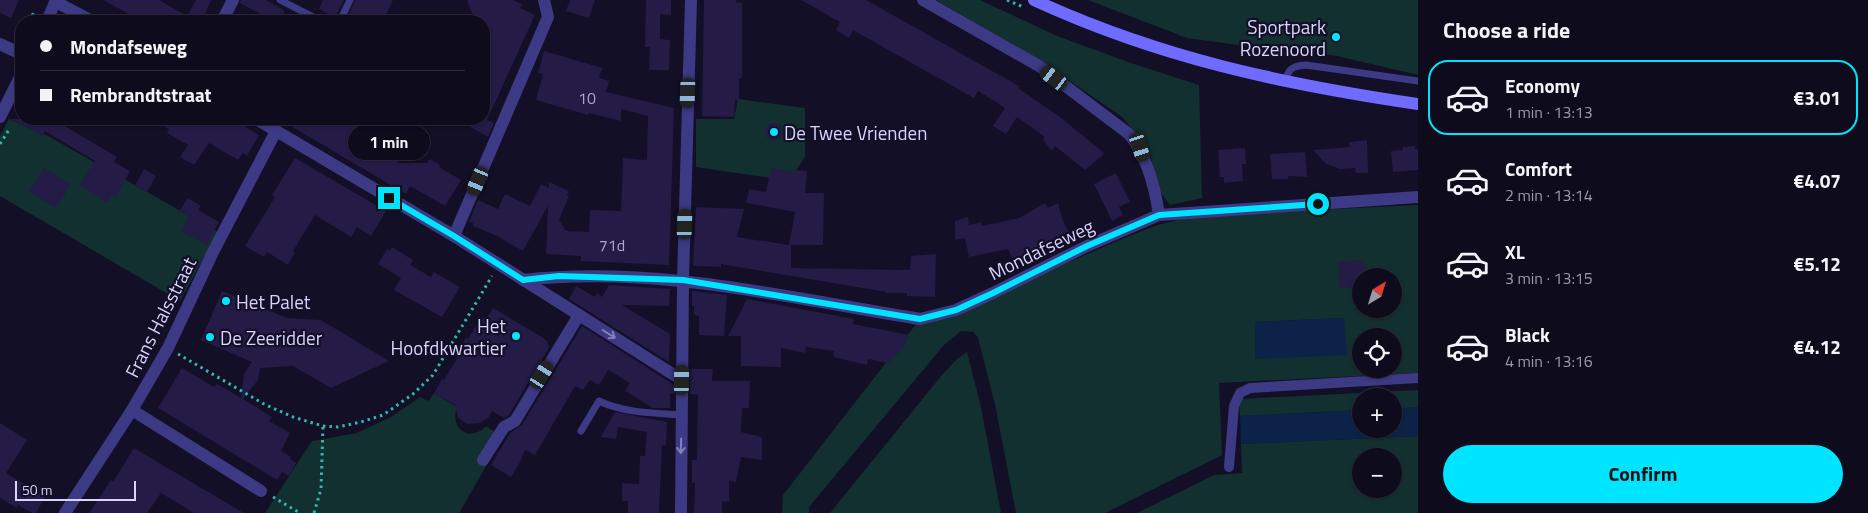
<!DOCTYPE html>
<html lang="en">
<head>
<meta charset="utf-8">
<style>
	body { margin:0; font-family:"Titillium Web",sans-serif; background:#1c1929; color:#f1f3f6; height:100vh; display:flex; flex-direction:column; font-size:19px; white-space:nowrap }
	* { box-sizing:border-box; margin:0 }
	p { font-size:16px; color:#9b9ba3 }
	.icon { flex:none; width:28px; height:28px; fill:none; stroke:currentColor; stroke-width:2; stroke-linecap:round; stroke-linejoin:round }
	.map { position:relative; flex:1; overflow:hidden }
	.side { display:flex; flex-direction:column; background:#0e0b1c; width:450px }
	.side>* { flex:none }
	.guide { position:absolute; left:15px; top:15px; width:475px; height:110px; border-radius:20px; box-shadow:0 1px 4px #0004,0 0 0 1px #2e2b3b; display:grid; align-content:center; height:110px; padding:0 25px; background:#0e0b1c }
	.needle { width:32px; rotate:38deg }
	.controls { position:absolute; left:1352px; top:268px; display:grid; gap:10px }
	.controls a { display:grid; place-items:center; width:50px; height:50px; border-radius:50%; background:#0e0b1c; box-shadow:0 1px 4px #0004,0 0 0 1px #2e2b3b; font-size:25px }
	.scale { position:absolute; left:15px; bottom:12px; width:121px; box-sizing:border-box; padding-left:5px; border:2px solid #d9d4ff; border-top:0; font-size:14px; line-height:18px; white-space:nowrap; color:#d9d4ff; -webkit-text-stroke:4px #130f26; paint-order:stroke }
	.end { position:absolute; width:22px; height:22px; margin:-11px; border:6px solid #00e5ff; background:#111; box-shadow:0 0 0 2px #111 }
	.from { border-radius:50% }
	.bubble { position:absolute; height:35px; border-radius:18px; background:#0e0b1c; box-shadow:0 1px 4px #0004,0 0 0 1px #2e2b3b; font-size:16px; font-weight:700; line-height:35px; text-align:center }
	.car { position:absolute; width:15px; height:30px; margin:-15px -8px; border-radius:6px; box-shadow:0 0 4px 1px #0007; background:linear-gradient(#222 24%,#8ab4d8 0 40%,#222 0 76%,#8ab4d8 0 86%,#222 0) }
	.guide b { display:flex; align-items:center; gap:18px; height:48px; font-size:19px }
	.guide b+b { border-top:1px solid #2e2b3b }
	.guide i { width:12px; height:12px; background:#f1f3f6 }
	ul { padding:0; list-style:none }
	li { display:flex; align-items:center; gap:15px; height:75px; margin:0 10px 8px; padding:0 15px; border:2px solid transparent; border-radius:20px }
	li div { flex:1 }
	li b { display:block; font-size:19px }
	li em { font-style:normal; font-weight:700 }
	li.current { border-color:#00e5ff }
	li>.icon { width:45px; height:45px; stroke-width:1.5 }
	h2 { padding:0 25px; font-size:22px; line-height:60px }
	.cta { display:flex; gap:10px; margin-top:auto; padding:10px 25px }
	.cta a { flex:1; height:58px; border-radius:30px; background:#00e5ff; color:#111; font-size:20px; font-weight:700; line-height:58px; text-align:center }
	main { display:flex; flex:1; min-height:0 }
	.map>svg:first-child { display:block }
</style>
</head>
<body>
<main>
<div class="map">
<svg width="1418" height="513" viewBox="0 0 1418 513">
	<rect width="100%" height="100%" fill="#130f26"/>
	<g fill="#12302f" fill-rule="evenodd">
		<polygon points="936,0 980,0 1057,36 1131,63 1199,85 1202,198 1170,205 1161,193 1151,158 1145,144 1122,117 1041,61"/>
		<polygon points="1088,0 1418,0 1418,75 1337,56 1290,49 1267,49 1187,38"/>
		<polygon points="738,99 805,108 805,157 795,172 785,180 696,167 696,119 734,119"/>
		<polygon points="9,119 48,136 218,232 180,301 0,196 0,136"/>
		<path d="M1418 205V373L1219 383 1222 455 1105 513H1016L995 404 978 338 974 332 961 331 944 345 809 507V513H782L783 495 920 319 1018 284 1134 234 1158 225 1194 216ZM1361 276H1394V309H1361ZM1344 318 1255 359V322ZM1361 336H1394V369H1361Z"/>
		<polygon points="967,352 981,407 1001,513 830,513 942,375 957,359"/>
		<polygon points="1418,390 1418,407 1394,409 1394,396 1361,396 1361,410 1240,416 1239,399"/>
		<path d="M434 393 457 407C449 429 470 443 486 426L503 437 459 513H265L312 441 357 433 391 417 420 397 429 401Z"/>
		<path d="M1418 436V513H1137L1214 475 1242 473 1241 444ZM1361 456H1394V489H1361Z"/>
	</g>
	<g fill="#0c2248">
		<polygon points="1344,318 1347,355 1255,359 1255,322"/>
		<polygon points="1418,407 1418,436 1241,444 1240,416 1361,410 1361,429 1394,429 1394,409"/>
	</g>
	<g fill="#241b47">
		<polygon points="0,0 19,0 11,18 0,13"/>
		<polygon points="103,0 159,0 187,16 196,0 211,0 202,21 142,21"/>
		<polygon points="241,0 266,0 285,11 279,21 274,21 240,3"/>
		<polygon points="323,0 344,0 335,18 319,9"/>
		<polygon points="355,0 393,0 383,21 346,21"/>
		<polygon points="467,0 513,0 522,4 520,8 535,15 487,120 494,123 488,137 457,119 484,119 484,21 474,18"/>
		<polygon points="570,0 595,0 589,18 566,11"/>
		<polygon points="646,0 671,0 671,15 660,14 660,39 670,40 669,70 649,70 650,47 645,47"/>
		<polygon points="704,0 736,0 736,2 742,3 742,78 739,78 739,101 735,100 734,117 702,116"/>
		<polygon points="801,0 866,0 1019,86 1018,88 1060,117 1098,148 1104,154 1085,170 1055,146 1052,151 1043,140 1045,137 1017,117 1006,134 993,126 1005,108 991,99 978,91 974,98 853,30 849,38 836,30 840,22"/>
		<polygon points="544,51 602,68 599,78 609,81 606,92 674,108 669,265 581,261 581,256 546,254 548,206 523,251 495,235 473,226 473,223 469,222 478,200 498,209 505,194 530,206 541,184 549,188 549,182 569,191 567,195 569,196 559,220 566,231 589,232 590,210 621,211 623,158 647,160 648,116 621,109 621,121 589,113 588,115 536,100 543,74 538,73"/>
		<polygon points="11,119 53,119 117,157 114,162 130,171 116,197 112,195 107,203 80,185 95,161 45,131 42,136"/>
		<polygon points="152,119 248,119 249,122 246,127 259,135 247,156 243,153 238,160 209,143 194,165 180,157 188,145 167,133 169,129"/>
		<polygon points="279,119 342,119 385,139 396,119 415,119 405,136 411,139 397,163 427,163 430,159 440,165 439,167 461,180 445,206 410,186 406,194"/>
		<circle cx="774" cy="132" r="9"/>
		<polygon points="1367,140 1368,173 1356,173 1355,168 1340,169 1326,164 1313,150 1350,147 1349,142"/>
		<polygon points="1415,146 1415,149 1418,149 1418,170 1393,172 1391,151 1403,150 1403,147"/>
		<polygon points="1245,148 1246,164 1242,164 1243,181 1224,183 1224,177 1220,177 1218,150"/>
		<polygon points="1305,152 1307,177 1288,176 1288,179 1272,179 1270,154"/>
		<polygon points="295,158 386,211 371,236 357,227 351,237 315,215 293,251 295,252 288,265 267,252 264,257 245,246 275,197 272,195"/>
		<polygon points="44,168 71,184 56,208 29,192"/>
		<polygon points="771,168 794,172 794,170 807,171 805,193 824,193 823,245 791,245 791,268 910,270 911,256 936,254 935,297 907,296 907,293 886,293 886,292 721,264 721,267 693,266 696,207 744,209 737,237 789,245 795,212 746,203 749,189 766,192"/>
		<polygon points="144,169 156,176 147,192 135,185"/>
		<polygon points="1116,173 1130,202 1119,207 1123,215 1112,221 1094,184"/>
		<polygon points="188,198 201,206 198,210 219,222 207,245 181,231 189,216 180,210"/>
		<polygon points="1045,203 1048,208 1058,203 1063,221 1070,234 1023,258 1022,256 1013,260 1008,249 969,257 965,238 955,240 955,221 968,217 969,225 982,222 982,226 1019,218"/>
		<polygon points="392,247 413,260 410,265 431,277 434,272 460,287 442,317 394,290 401,278 378,264 387,249 390,251"/>
		<polygon points="1364,260 1365,276 1361,276 1361,287 1340,288 1338,262"/>
		<polygon points="609,285 670,289 669,306 622,305 670,334 669,362 569,299 576,286 595,297 597,293 602,297"/>
		<polygon points="222,291 287,318 321,320 389,361 331,388 293,366 260,368 258,380 243,399 272,417 269,421 290,433 281,451 291,457 290,459 296,463 289,476 282,472 277,480 158,408 182,368 214,387 217,384 241,398 244,374 252,362 201,340"/>
		<polygon points="692,291 727,295 724,336 699,335 699,316 694,315 694,306 692,306"/>
		<polygon points="747,299 854,319 853,324 909,335 903,348 888,363 868,359 867,365 833,357 834,351 806,347 805,353 781,348 781,367 741,366 741,336 728,336"/>
		<polygon points="493,308 542,337 547,341 549,348 509,415 504,418 492,411 489,417 480,423 467,424 458,418 455,405 434,393 442,379 444,380 458,357 456,355 466,338 468,339 478,323 479,325 483,318 486,319"/>
		<polygon points="582,326 674,385 674,394 670,394 670,408 653,408 625,391 630,383 608,370 599,385 590,380 583,390 575,386 535,455 525,450 520,462 511,477 491,465 510,433 522,425"/>
		<polygon points="690,369 713,369 712,381 750,381 749,408 742,408 741,432 762,437 762,460 741,457 736,482 729,481 729,502 722,501 722,513 694,513 695,483 692,483 692,460 697,460 698,395 690,394"/>
		<polygon points="615,412 667,422 666,445 662,445 659,513 628,513 628,501 622,501 622,483 639,484 640,456 645,456 647,432 618,427 616,439 601,437"/>
		<polygon points="0,423 27,440 6,473 45,497 36,513 32,513 18,505 17,508 0,498"/>
		<polygon points="134,448 176,473 244,513 194,513 161,493 147,513 89,513 111,480 113,482"/>
	</g>
	<g fill="none" stroke-linecap="round" stroke-linejoin="round">
		<g stroke="#2fb8b0" stroke-width="3" stroke-dasharray="2.5 4" stroke-linecap="butt">
			<polyline points="1007,0 1023,7"/>
			<polyline points="29,21 34,12"/>
			<polyline points="0,144 10,128"/>
			<polyline points="178,354 264,404 293,417 323,426 338,427 361,422 383,415 413,394 433,375 492,276"/>
			<polyline points="273,497 300,513"/>
			<polyline points="314,513 321,489 323,426"/>
		</g>
		<g stroke="#3d3a85" stroke-width="7">
			<polyline points="280,0 321,21"/>
			<polyline points="340,21 350,0"/>
			<path d="M1285 82C1288 69 1292 66 1306 65L1418 81"/>
			<path d="M581 431 599 401C624 413 654 413 682 415"/>
		</g>
		<polyline stroke="#3d3a85" stroke-width="10" points="1229,467 1234,406 1240,393 1250,388 1418,378"/>
		<g stroke="#3d3a85" stroke-width="12">
			<path d="M923 0 1039 66 1129 134C1147 156 1155 187 1159 215"/>
			<polyline points="56,2 92,21"/>
			<polyline points="222,21 233,0"/>
			<polyline points="0,44 21,54"/>
			<polyline points="256,119 454,236 682,380"/>
			<polyline points="454,236 548,17 544,0"/>
			<path d="M523 280C656 265 789 298 920 319L956 310 993 293 1087 246 1159 215 1418 197"/>
			<polyline points="132,410 261,491"/>
			<polyline points="483,460 504,427 515,421 579,315"/>
			<polyline points="65,513 132,410 168,348 213,252 276,131"/>
			<polyline points="681,513 683,280 691,0"/>
		</g>
		<g stroke="#3d3a85" stroke-width="12">
			<polyline points="47,21 56,0"/>
			<polyline points="0,117 21,75"/>
		</g>
		<path stroke="#6f6bff" stroke-width="12" d="M1034 0C1160 58 1282 84 1418 104"/>
	</g>
	<defs><path id="oneway-shaft" d="M-6 0H5M1.5-3L5.5 0L1.5 3" fill="none" stroke-width="1.6" stroke-linecap="round" stroke-linejoin="round" transform="scale(1.25)"/></defs>
	<g stroke="#837fbc">
		<use href="#oneway-shaft" transform="translate(609 334) rotate(32)"/>
		<use href="#oneway-shaft" transform="translate(681 446) rotate(91)"/>
	</g>
	<g fill="none" stroke-linecap="round" stroke-linejoin="round">
		<polyline stroke="#00e5ff" stroke-width="6" points="389,198 454,236 523,280 559,276 683,280 920,319 956,310 993,293 1087,246 1159,215 1318,204"/>
	</g>
	<g fill="#00e5ff" stroke="#130f26" stroke-width="2">
		<circle cx="1336" cy="37" r="5"/>
		<circle cx="774" cy="132" r="5"/>
		<circle cx="226" cy="301" r="5"/>
		<circle cx="516" cy="336" r="5"/>
		<circle cx="210" cy="337" r="5"/>
	</g>
	<g text-anchor="middle" dominant-baseline="central" stroke-width="4.5" stroke-linejoin="round" paint-order="stroke">
		<g font-size="16" fill="#aca6d1">
			<text x="587" y="98">10</text>
			<text x="612" y="245">71d</text>
		</g>
		<g font-size="19" fill="#d9d4ff" stroke="#130f26" text-anchor="start">
			<text x="1326" y="26" text-anchor="end">Sportpark<tspan x="1326" dy="22">Rozenoord</tspan></text>
			<text x="784" y="132">De Twee Vrienden</text>
			<text x="236" y="301">Het Palet</text>
			<text x="506" y="325" text-anchor="end">Het<tspan x="506" dy="22">Hoofdkwartier</tspan></text>
			<text x="220" y="337">De Zeeridder</text>
		</g>
		<g font-size="19" fill="#d9d4ff" stroke="#130f26">
			<text transform="translate(1041 249) rotate(-26)">Mondafseweg</text>
			<text transform="translate(160 317) rotate(-63)">Frans Halsstraat</text>
		</g>
	</g>
</svg>
<div class="controls">
<a><svg class="needle" viewBox="-14 -14 28 28"><path d="M0-13l5 13h-10z" fill="#e53935"/><path d="M0 13l5-13h-10z" fill="#9b9ba3"/></svg></a>
<a><svg class="icon" aria-label="locate" viewBox="0 0 24 24"><circle cx="12" cy="12" r="6"/><path d="M12 2v4M12 18v4M2 12h4M18 12h4"/></svg></a>
<a>+</a>
<a>−</a>
</div>
<div class="scale">50 m</div>
<i class="end from" style="left:1318px;top:204px"></i>
<i class="end" style="left:389px;top:198px"></i>
<div class="bubble" style="left:348px;top:125px;width:82px">1 min</div>
<i class="car" style="left:1054px;top:78px;rotate:307deg"></i>
<i class="car" style="left:688px;top:93px;rotate:182deg"></i>
<i class="car" style="left:1140px;top:147px;rotate:162deg"></i>
<i class="car" style="left:478px;top:181px;rotate:203deg"></i>
<i class="car" style="left:685px;top:224px;rotate:2deg"></i>
<i class="car" style="left:542px;top:375px;rotate:32deg"></i>
<i class="car" style="left:682px;top:380px;rotate:1deg"></i>
<div class="guide">
<b><i class="from"></i>Mondafseweg</b>
<b><i></i>Rembrandtstraat</b>
</div>
</div>
<section class="side">
<h2>Choose a ride</h2>
<ul>
<li class="current"><svg class="icon" aria-label="car" viewBox="0 0 24 24"><path d="M5 17H2v-5l4-1 3-4h7l3 4 3 1v5h-3M9 17h6M6 11h13"/><circle cx="7" cy="17" r="2"/><circle cx="17" cy="17" r="2"/></svg><div><b>Economy</b><p>1 min · 13:13</p></div><em>€3.01</em></li>
<li><svg class="icon" aria-label="car" viewBox="0 0 24 24"><path d="M5 17H2v-5l4-1 3-4h7l3 4 3 1v5h-3M9 17h6M6 11h13"/><circle cx="7" cy="17" r="2"/><circle cx="17" cy="17" r="2"/></svg><div><b>Comfort</b><p>2 min · 13:14</p></div><em>€4.07</em></li>
<li><svg class="icon" aria-label="car" viewBox="0 0 24 24"><path d="M5 17H2v-5l4-1 3-4h7l3 4 3 1v5h-3M9 17h6M6 11h13"/><circle cx="7" cy="17" r="2"/><circle cx="17" cy="17" r="2"/></svg><div><b>XL</b><p>3 min · 13:15</p></div><em>€5.12</em></li>
<li><svg class="icon" aria-label="car" viewBox="0 0 24 24"><path d="M5 17H2v-5l4-1 3-4h7l3 4 3 1v5h-3M9 17h6M6 11h13"/><circle cx="7" cy="17" r="2"/><circle cx="17" cy="17" r="2"/></svg><div><b>Black</b><p>4 min · 13:16</p></div><em>€4.12</em></li>
</ul>
<div class="cta"><a>Confirm</a></div>
</section>
</main>
</body>
</html>
